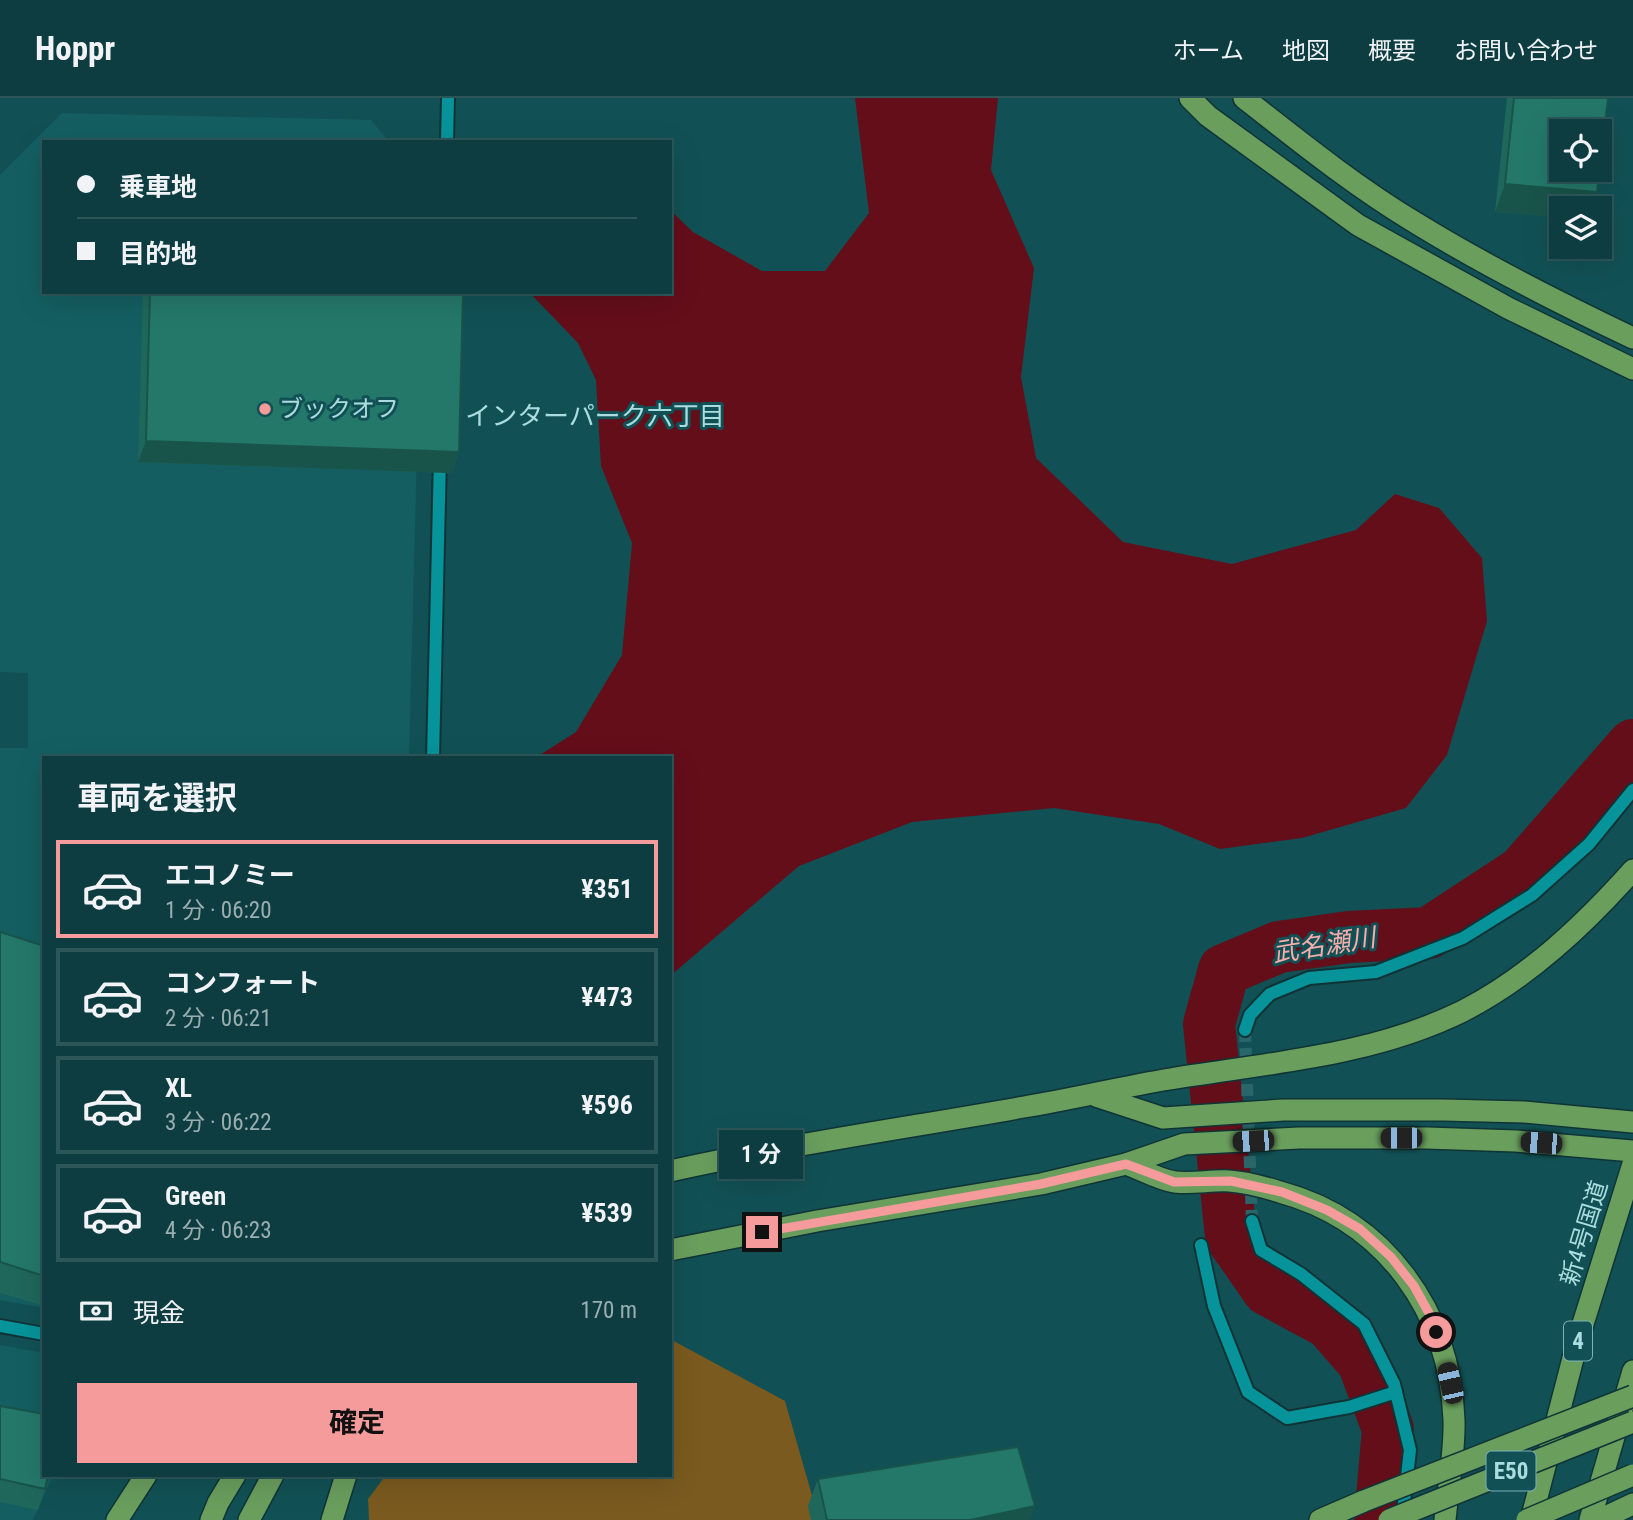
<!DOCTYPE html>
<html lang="ja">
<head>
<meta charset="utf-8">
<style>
	body { margin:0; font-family:"Roboto Condensed","Noto Sans JP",sans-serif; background:#164447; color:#f1f3f6; height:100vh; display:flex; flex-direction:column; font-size:26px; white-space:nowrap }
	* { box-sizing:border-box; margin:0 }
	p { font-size:23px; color:#9aaeb1 }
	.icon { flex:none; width:38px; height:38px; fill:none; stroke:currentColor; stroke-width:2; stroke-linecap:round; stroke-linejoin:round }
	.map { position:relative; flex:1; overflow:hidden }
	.panel { position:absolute; left:42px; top:658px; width:630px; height:721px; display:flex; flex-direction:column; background:#0d3d40; border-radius:0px; box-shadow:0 7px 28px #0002,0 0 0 2px #2d5659 }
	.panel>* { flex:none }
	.hud { position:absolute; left:42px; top:42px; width:630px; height:154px; border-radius:0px; box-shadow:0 7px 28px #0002,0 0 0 2px #2d5659; display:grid; align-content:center; height:154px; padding:0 35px; background:#0d3d40 }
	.fabs { position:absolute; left:1549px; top:21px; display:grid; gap:14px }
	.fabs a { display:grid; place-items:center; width:63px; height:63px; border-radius:0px; background:#0d3d40; box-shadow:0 7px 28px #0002,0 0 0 2px #2d5659; font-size:35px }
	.end { position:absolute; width:32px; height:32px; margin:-16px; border:9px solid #f59b9b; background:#111; box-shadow:0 0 0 4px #111 }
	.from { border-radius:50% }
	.bubble { position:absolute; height:49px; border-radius:0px; background:#0d3d40; box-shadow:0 7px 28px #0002,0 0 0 2px #2d5659; font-size:23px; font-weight:700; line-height:49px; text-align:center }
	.car { position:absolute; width:21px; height:42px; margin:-21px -10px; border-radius:9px; box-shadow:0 0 5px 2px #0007; background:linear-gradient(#222 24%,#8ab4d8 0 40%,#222 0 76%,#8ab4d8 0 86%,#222 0) }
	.hud b { display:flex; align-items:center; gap:24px; height:66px; font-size:26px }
	.hud b+b { border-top:2px solid #2d5659 }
	.hud i { width:18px; height:18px; background:#f1f3f6 }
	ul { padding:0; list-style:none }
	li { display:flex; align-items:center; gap:21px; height:98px; margin:0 14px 10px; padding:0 21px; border:4px solid #2d5659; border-radius:0px }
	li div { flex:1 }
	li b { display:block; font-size:26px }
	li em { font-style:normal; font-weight:700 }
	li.on { border-color:#f59b9b }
	li>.icon { width:63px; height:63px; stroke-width:1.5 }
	h2 { padding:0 35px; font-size:32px; line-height:84px }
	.pay { display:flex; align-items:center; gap:18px; height:77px; padding:0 35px; font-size:26px }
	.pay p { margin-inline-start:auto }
	.button { display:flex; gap:14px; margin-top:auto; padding:14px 35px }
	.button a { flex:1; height:80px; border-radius:0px; background:#f59b9b; color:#111; font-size:28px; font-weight:700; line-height:80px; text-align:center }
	header { display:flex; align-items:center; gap:42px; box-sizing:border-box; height:98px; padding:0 35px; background:#0d3d40; border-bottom:2px solid #2d5659 }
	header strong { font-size:33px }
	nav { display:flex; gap:38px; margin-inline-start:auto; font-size:24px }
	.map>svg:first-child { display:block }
</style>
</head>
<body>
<header>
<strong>Hoppr</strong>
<nav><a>ホーム</a><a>地図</a><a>概要</a><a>お問い合わせ</a></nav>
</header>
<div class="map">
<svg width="1633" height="1422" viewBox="0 0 1633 1422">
	<rect width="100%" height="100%" fill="#115155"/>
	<g fill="#145e61">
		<polygon points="62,15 371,22 389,44 44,44 44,194 421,194 409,660 44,660 44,1210 0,1202 0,650 28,650 28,575 0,574 0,77"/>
		<polygon points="0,1247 44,1255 44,1377 53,1377 33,1422 0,1422"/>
	</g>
	<polygon fill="#7a5a1f" points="670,1241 785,1303 819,1422 369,1422 368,1401 386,1377 670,1377"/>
	<polygon fill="#640e1a" points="855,0 998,0 991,72 1034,170 1021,279 1036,360 1123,444 1232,466 1356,432 1395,396 1439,410 1482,460 1487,523 1447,657 1406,710 1302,740 1220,751 1159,726 1054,710 912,724 799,768 670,878 670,660 535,660 576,634 622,557 632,445 601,368 596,282 578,245 529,194 670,194 670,112 693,134 762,173 825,173 869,115"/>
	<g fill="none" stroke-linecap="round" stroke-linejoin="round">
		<polyline stroke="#640e1a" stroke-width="52" points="1380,1422 1388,1331 1363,1264 1329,1225 1268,1192 1231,1139 1209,926 1224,872 1279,849 1349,839 1429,835 1522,774 1633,647"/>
		<polyline stroke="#28666a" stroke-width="12" stroke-dasharray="12 6" stroke-linecap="butt" points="1245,932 1252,1123"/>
		<defs>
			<g id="minor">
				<polyline points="447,44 448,0"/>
				<polyline points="433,660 440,359"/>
				<polyline points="1245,932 1250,917 1270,896 1309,880 1376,874 1463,840 1532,797 1589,746 1633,692"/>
				<polyline points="1252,1123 1261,1152 1301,1176 1364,1226 1394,1286 1410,1352 1402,1422"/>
				<polyline points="1201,1147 1214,1208 1248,1294 1287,1320 1349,1309 1396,1294"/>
				<polyline points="0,1228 44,1236"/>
			</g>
			<g id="highway">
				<polyline points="1190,0 1208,18 1358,127 1508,210 1633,271"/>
				<path d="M1244 0C1300 44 1356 89 1416 125 1486 168 1559 205 1633 240"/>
				<polyline points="1096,998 1163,1020 1283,1012 1443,1012 1524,1014 1633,1024"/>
				<path d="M1126 1066C1141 1071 1159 1082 1175 1084 1193 1086 1211 1082 1229 1083 1245 1084 1264 1089 1280 1094 1386 1123 1450 1214 1454 1322 1455 1354 1448 1389 1445 1422"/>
				<path d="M670 1073C787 1047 906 1030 1024 1009 1073 1001 1121 989 1170 981 1268 965 1372 958 1463 913 1529 879 1584 827 1633 772"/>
				<polyline points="670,1152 817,1123 1041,1086 1126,1066 1184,1046 1299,1040 1427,1040 1516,1043 1633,1053"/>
				<polyline points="117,1422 146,1377"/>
				<polyline points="211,1422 218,1405 235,1377"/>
				<polyline points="249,1422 273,1377"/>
				<polyline points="332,1422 346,1377"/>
				<polyline points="1320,1422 1364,1403"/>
				<polyline points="1531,1422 1577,1245 1633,1066"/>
				<polyline points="1590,1422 1633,1273"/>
				<polyline points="1599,1422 1633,1406"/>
			</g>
		</defs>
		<use href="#minor" stroke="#103436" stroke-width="16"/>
		<use href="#highway" stroke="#103436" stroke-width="24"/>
		<use href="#minor" stroke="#06949a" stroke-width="12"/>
		<use href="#highway" stroke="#699e5d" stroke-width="21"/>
		<defs>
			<g id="highway-bridge">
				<polyline points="1364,1403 1633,1298"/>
				<polyline points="1389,1422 1633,1324"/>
				<polyline points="1527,1422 1633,1377"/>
			</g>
		</defs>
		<use href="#highway-bridge" stroke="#103436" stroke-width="24" stroke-linecap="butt"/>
		<use href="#highway-bridge" stroke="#699e5d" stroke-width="21"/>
	</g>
	<g fill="#1f675b">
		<polygon points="1507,0 1608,0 1597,94 1592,110 1561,110 1561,119 1495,114"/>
		<polygon points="143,194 463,194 459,354 452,375 138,364"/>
		<polygon points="0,834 44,848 44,1208 0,1195"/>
		<polygon points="0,1308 45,1391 38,1412 0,1404"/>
		<polygon points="818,1381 1030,1422 811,1422 808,1408"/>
	</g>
	<g fill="#19544a">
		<polygon points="1505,86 1597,94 1592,110 1561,110 1561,119 1495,114"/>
		<polygon points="146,343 459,354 452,375 138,364"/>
		<polygon points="1035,1408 1030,1422 970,1422"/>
	</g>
	<g fill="#24786a" stroke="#19544a" stroke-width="2" fill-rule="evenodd">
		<path d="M1514 0H1608L1597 94 1505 86ZM1561 33H1600V72H1561Z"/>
		<polygon points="150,194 463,194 459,354 146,343"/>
		<polygon points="0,834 44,848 44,1178 0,1164"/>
		<polygon points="0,1308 44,1316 44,1377 48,1377 45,1391 0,1381"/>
		<polygon points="1018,1349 1035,1408 970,1422 827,1422 818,1381"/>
	</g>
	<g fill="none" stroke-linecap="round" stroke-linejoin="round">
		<polyline stroke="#f59b9b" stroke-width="9" points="762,1134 1041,1086 1126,1066 1174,1084 1231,1083 1282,1094 1327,1112 1360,1131 1391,1159 1414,1188 1430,1217 1436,1234"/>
	</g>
	<circle fill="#f59b9b" stroke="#115155" stroke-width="2.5" cx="265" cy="311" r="7"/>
	<g text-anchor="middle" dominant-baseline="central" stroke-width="6" stroke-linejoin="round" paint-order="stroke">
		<g fill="#115155" stroke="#7db2b6" stroke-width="2">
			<rect x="1564" y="1223.5" width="28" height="39" rx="5"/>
			<rect x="1486.5" y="1353.5" width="49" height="39" rx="5"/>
		</g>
		<g font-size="23" font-weight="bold" fill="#abdcdf">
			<text x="1578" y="1243">4</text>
			<text x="1511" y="1373">E50</text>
		</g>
		<g font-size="24" fill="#abdcdf" stroke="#115155" text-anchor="start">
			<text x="279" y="311">ブックオフ</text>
		</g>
		<g font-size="24" fill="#abdcdf" stroke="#115155">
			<text transform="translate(1584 1135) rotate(-73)">新4号国道</text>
		</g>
		<g font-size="26" fill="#abdcdf" stroke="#115155">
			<text x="595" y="318">インターパーク六丁目</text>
		</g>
		<g font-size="26" font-style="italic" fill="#f8acab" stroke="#115155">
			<text transform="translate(1324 847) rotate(-9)">武名瀬川</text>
		</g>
	</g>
</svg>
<div class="fabs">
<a><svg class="icon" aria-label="locate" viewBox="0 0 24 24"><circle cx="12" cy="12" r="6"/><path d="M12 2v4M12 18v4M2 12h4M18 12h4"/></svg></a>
<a><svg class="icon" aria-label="layers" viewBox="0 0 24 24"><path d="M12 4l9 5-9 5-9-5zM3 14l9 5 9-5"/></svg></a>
</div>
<i class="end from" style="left:1436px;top:1234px"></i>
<i class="end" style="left:762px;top:1134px"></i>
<div class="bubble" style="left:719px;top:1032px;width:84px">1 分</div>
<i class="car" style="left:1401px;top:1040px;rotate:270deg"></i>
<i class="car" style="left:1253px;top:1043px;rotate:267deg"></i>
<i class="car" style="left:1541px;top:1045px;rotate:274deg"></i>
<i class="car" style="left:1450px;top:1285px;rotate:347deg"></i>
<div class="hud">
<b><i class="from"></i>乗車地</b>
<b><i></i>目的地</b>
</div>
<section class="panel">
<h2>車両を選択</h2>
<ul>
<li class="on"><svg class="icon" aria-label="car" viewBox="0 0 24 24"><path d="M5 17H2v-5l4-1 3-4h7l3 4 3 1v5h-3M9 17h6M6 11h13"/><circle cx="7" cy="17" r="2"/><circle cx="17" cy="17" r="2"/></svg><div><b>エコノミー</b><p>1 分 · 06:20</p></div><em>¥351</em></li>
<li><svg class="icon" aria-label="car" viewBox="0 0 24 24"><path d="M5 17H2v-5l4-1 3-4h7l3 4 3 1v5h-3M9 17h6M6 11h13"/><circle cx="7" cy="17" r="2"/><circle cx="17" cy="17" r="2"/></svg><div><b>コンフォート</b><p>2 分 · 06:21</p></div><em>¥473</em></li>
<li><svg class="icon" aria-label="car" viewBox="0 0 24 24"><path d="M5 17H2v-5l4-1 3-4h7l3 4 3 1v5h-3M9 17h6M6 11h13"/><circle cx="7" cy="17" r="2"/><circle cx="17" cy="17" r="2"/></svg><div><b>XL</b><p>3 分 · 06:22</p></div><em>¥596</em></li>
<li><svg class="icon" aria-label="car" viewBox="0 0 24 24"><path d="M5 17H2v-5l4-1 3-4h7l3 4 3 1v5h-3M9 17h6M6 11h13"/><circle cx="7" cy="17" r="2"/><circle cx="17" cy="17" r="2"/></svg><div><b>Green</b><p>4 分 · 06:23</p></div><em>¥539</em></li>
</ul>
<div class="pay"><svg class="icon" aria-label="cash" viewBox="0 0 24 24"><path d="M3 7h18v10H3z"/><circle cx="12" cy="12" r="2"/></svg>現金<p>170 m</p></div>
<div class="button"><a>確定</a></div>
</section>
</div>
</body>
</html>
